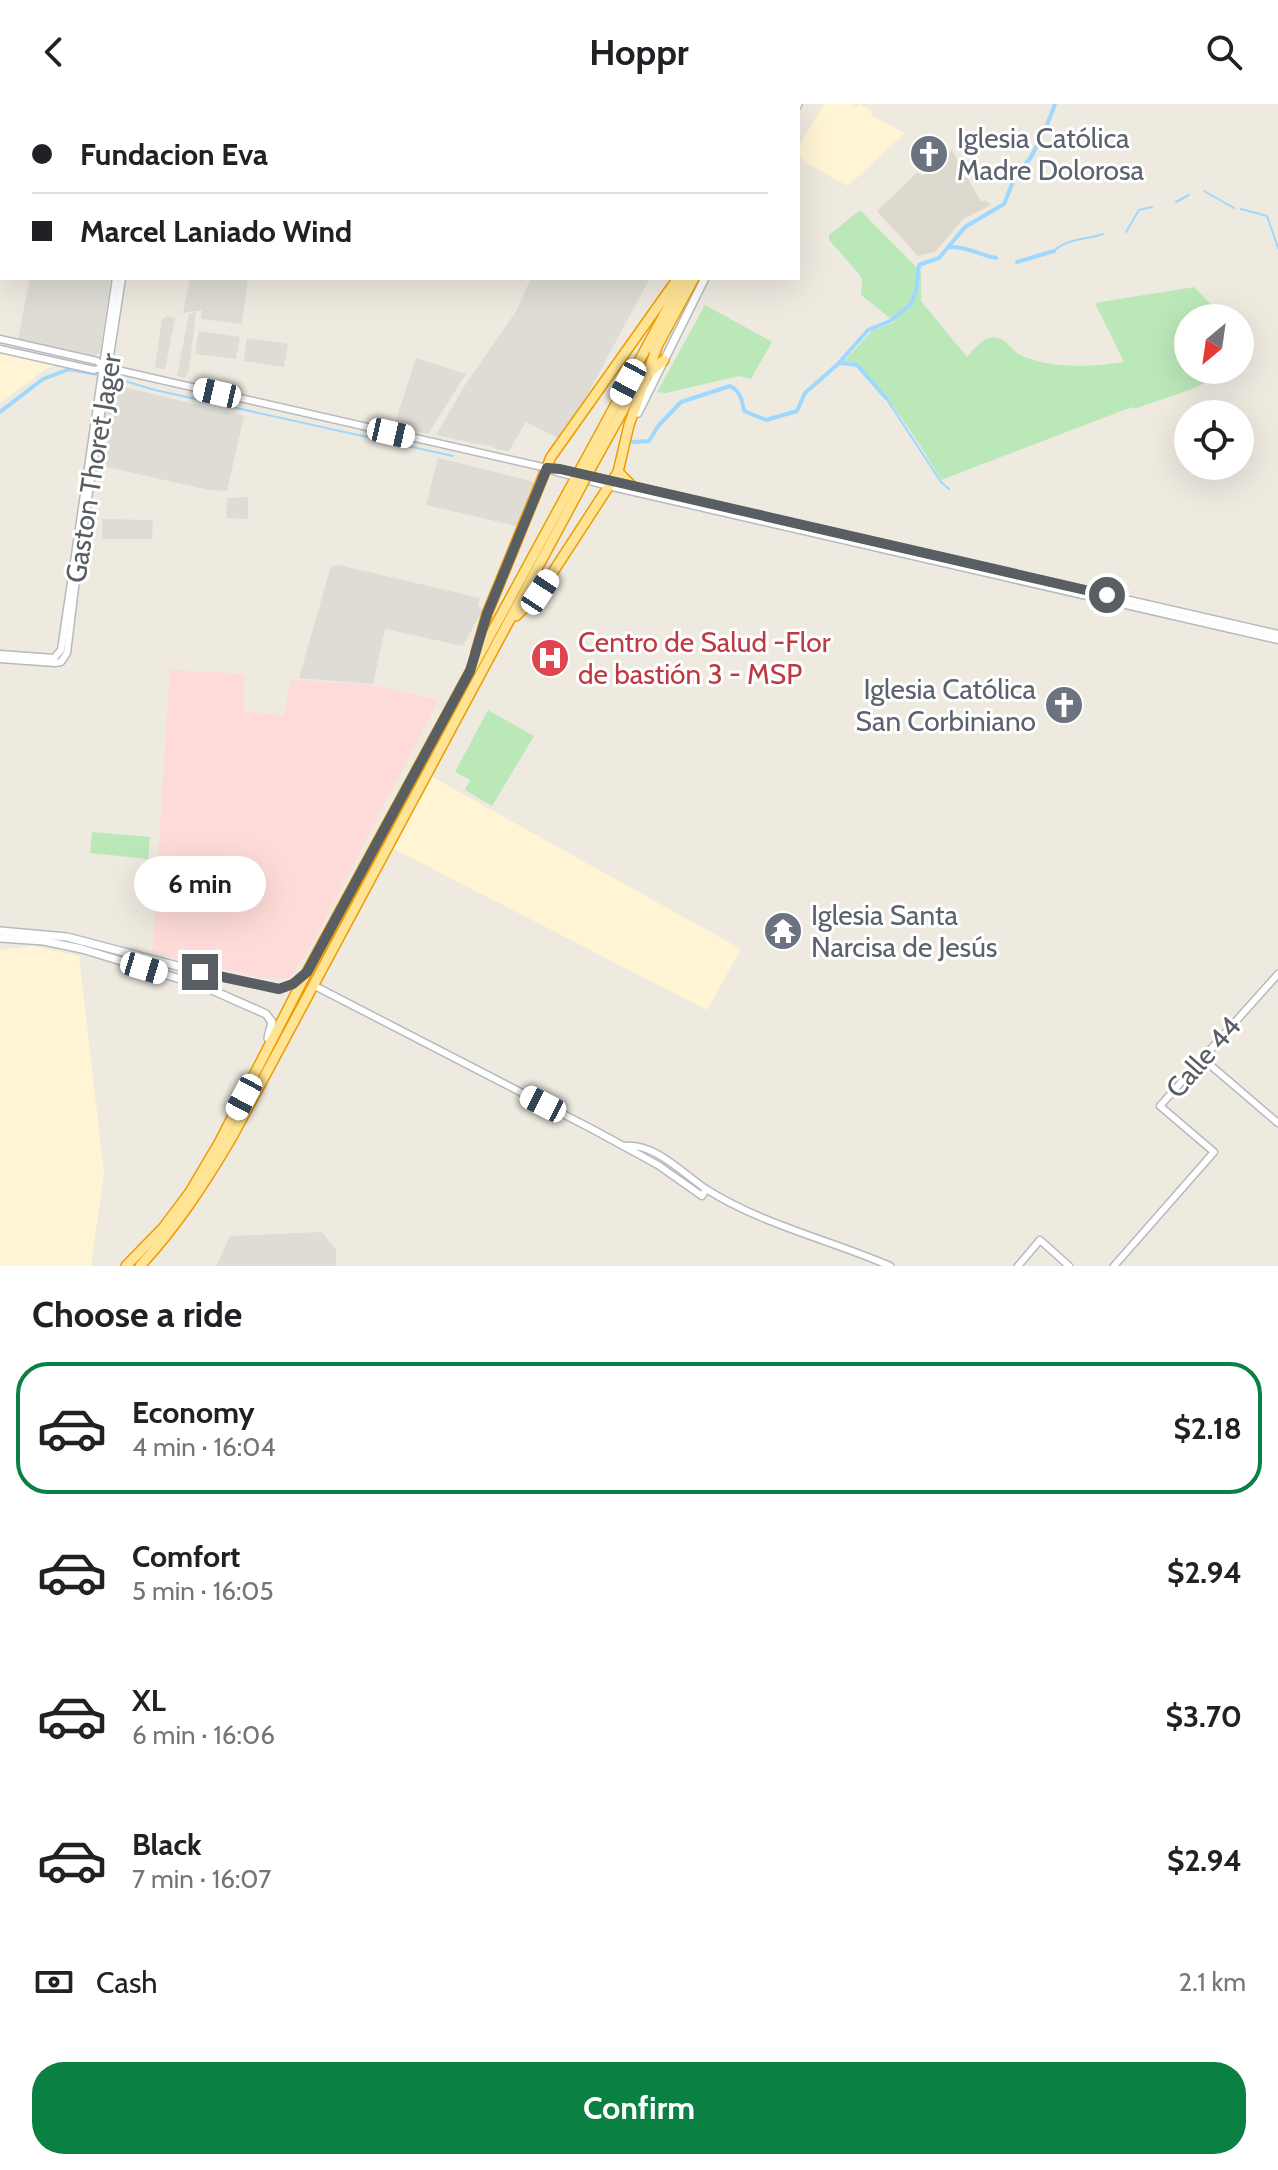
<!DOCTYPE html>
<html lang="en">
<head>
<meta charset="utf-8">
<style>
	body { margin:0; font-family:Cabin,sans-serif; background:#f2f2f2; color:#202124; height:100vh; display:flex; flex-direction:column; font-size:30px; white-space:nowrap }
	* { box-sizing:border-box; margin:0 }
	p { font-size:26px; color:#757577 }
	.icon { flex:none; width:44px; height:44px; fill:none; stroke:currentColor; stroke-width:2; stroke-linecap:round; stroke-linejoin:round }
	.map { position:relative; height:1162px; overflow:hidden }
	.sheet { display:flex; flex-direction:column; background:#fff; flex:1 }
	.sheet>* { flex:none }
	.top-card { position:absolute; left:0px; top:0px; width:800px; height:176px; box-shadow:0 8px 32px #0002; display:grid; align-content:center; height:176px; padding:0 32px; background:#fff }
	.needle { width:52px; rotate:209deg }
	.controls { position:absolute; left:1174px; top:200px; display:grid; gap:16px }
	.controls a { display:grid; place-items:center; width:80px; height:80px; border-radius:50%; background:#fff; box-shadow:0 8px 32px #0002; font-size:40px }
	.end { position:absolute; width:36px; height:36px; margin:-18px; border:10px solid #595e63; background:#fff; box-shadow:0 0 0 4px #fff }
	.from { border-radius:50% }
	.bubble { position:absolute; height:56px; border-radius:28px; background:#fff; box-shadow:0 8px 32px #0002; font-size:26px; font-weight:800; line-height:56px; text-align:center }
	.car { position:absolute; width:24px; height:48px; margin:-24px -12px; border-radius:10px; box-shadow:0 0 6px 2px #0007; background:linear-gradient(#fff 24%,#345 0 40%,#fff 0 76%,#345 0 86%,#fff 0) }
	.top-card b { display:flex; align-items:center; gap:28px; height:76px; font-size:30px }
	.top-card b+b { border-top:2px solid #e0e0e0 }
	.top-card i { width:20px; height:20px; background:#202124 }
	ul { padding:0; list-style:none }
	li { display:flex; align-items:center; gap:24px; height:132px; margin:0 16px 12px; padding:0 16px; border:4px solid transparent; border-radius:32px }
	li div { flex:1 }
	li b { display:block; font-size:30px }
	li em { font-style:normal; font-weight:800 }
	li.on { border-color:#0b8043 }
	li>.icon { width:72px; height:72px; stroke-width:1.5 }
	h2 { padding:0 32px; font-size:36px; line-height:96px }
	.pay { display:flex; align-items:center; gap:20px; height:88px; padding:0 32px; font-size:30px }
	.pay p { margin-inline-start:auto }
	.action { display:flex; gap:16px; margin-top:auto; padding:16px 32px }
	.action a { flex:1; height:92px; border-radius:32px; background:#0b8043; color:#fff; font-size:32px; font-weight:800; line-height:92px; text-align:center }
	header { display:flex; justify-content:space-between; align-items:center; height:104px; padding:0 32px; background:#fff; font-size:36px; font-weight:800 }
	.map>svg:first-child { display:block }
</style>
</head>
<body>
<header><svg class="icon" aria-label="back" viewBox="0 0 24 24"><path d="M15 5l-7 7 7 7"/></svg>Hoppr<svg class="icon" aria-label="search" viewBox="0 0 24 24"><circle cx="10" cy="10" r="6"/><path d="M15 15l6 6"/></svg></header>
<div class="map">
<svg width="1278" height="1162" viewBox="0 0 1278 1162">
	<rect width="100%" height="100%" fill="#eeeae0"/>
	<g fill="#fff4d4">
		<polygon points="824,0 852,0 857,3 859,0 872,7 871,11 905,29 848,82 805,58 800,51 798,44"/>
		<polygon points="0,248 57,261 46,265 0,299"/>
		<polygon points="427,670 741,845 707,906 388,742"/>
		<polygon points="32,842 79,852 104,1069 91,1162 0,1162 0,846"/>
	</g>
	<g fill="#dedcd5">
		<polygon points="30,174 111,174 100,249 93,253 18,235"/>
		<polygon points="190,174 248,174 242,220 201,215 202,206 183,209"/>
		<polygon points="531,174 650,174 585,295 558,334 526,318 509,347 496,345 490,341 487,342 436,331 465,281 517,206"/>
		<polygon points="196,208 189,266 185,274 177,272 189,210"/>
		<polygon points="168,212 175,214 165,265 155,264 162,215"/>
		<polygon points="199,227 240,233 236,255 195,250"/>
		<polygon points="247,234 288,240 284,263 244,257"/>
		<polygon points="416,254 466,270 428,330 394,322"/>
		<polygon points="111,280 244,312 227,387 209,386 102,362 99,357"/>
		<polygon points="438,354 539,379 516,422 426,401"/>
		<polygon points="248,393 248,415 226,414 227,394"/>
		<polygon points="102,415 153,416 152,435 102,435"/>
		<polygon points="339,461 480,494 478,502 483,505 463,542 385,525 373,580 299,574 331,462"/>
		<polygon points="322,1128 336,1146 336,1162 216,1162 230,1132"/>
	</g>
	<polygon fill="#ddd9cf" points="952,46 981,98 985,96 991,101 963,115 935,148 918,152 877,107 918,68 922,72"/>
	<polygon fill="#fedbd9" points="170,566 245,570 244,607 284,612 291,577 296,576 372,581 438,596 316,833 290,874 263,874 152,848"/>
	<g fill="#bbe8b9">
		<path d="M860 106 921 168V197L967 253C972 248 981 235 990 234 1006 231 1009 245 1020 251 1052 265 1090 263 1124 258L1095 199 1194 183 1224 214H1188V266H1231L1195 284 1134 305 1132 303 941 376C917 335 890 294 857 260L843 258 873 226 895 218 861 191 862 177 860 171 829 136V131Z"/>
		<polygon points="705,201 772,238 751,275 739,272 666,289 657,288"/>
		<polygon points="488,606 534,632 492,702 465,686 470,676 455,668"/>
		<polygon points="92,728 150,733 148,755 90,749"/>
	</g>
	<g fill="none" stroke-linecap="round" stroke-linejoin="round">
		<g stroke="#9fd8ff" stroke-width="2">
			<polyline points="1204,87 1234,104"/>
			<polyline points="1176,98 1189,91"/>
			<polyline points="1241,105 1267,112 1278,144"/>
			<polyline points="1126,128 1139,106 1152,103"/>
			<path d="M1054 147C1067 134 1087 136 1103 130"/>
			<polyline points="67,266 98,271"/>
			<polyline points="108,272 155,286 453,352"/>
			<polyline points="886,294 941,378 949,385"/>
		</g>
		<g stroke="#9fd8ff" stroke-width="4">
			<path d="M950 143C966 142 980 151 996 154"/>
			<polyline points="1017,158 1054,147"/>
			<polyline points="840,259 857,261 886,294"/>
			<polyline points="0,308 43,275 67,266"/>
			<path d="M633 338 649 337 659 321 681 298 730 282C741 288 742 296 744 307L766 316 797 307 805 289 838 260 868 226 890 217 911 200 916 187 919 161 939 154 965 123 1004 100 1015 73 1031 53 1045 26 1055 0"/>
		</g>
		<defs>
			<g id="tertiary">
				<polyline points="570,0 574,2"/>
				<polyline points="578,0 581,2"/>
				<polyline points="143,2 143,0"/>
				<polyline points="148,2 149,0"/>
				<polyline points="0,235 97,257 104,263 547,364 560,365 1278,530"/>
				<polyline points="0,245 94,266 104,263"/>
				<polyline points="550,366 608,382 1278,536"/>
				<polyline points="0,550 54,554 61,546 116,174"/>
				<polyline points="0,555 55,559 61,558 67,549 78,459 122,174"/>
				<polyline points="313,881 594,1026 658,1061 702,1092 706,1085"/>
				<polyline points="1202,954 1278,1019"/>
				<path d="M625 1042C655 1039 682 1069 706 1085 761 1120 830 1136 890 1162"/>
				<polyline points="1018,1162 1040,1136 1069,1162"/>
				<polyline points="1114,1162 1214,1048 1160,1002 1278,870"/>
			</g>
			<g id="secondary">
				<polyline points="797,2 798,0"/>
				<polyline points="638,309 705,174"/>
				<polyline points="0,827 67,833 200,868 279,885 293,880 302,872"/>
				<polyline points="0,834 44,837 82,845 203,882 266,910 272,918 268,934"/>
			</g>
			<g id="trunk">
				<polyline points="778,2 779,0"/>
				<polyline points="787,2 788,0"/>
				<polyline points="654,248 694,174"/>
				<polyline points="649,269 664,256"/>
				<polyline points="585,357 684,174"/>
				<polyline points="593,360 642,272"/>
				<polyline points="618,368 632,382"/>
				<polyline points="516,512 540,488 618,368 629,321 657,243"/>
				<polyline points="476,549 487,510 551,353 678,174"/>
				<polyline points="126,1162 163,1124 190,1088 219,1039 307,868 575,375"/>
				<path d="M140 1162C177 1122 205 1079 232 1033L583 379"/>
			</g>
		</defs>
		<use href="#tertiary" stroke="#b6b9bf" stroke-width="9"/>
		<use href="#secondary" stroke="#b6bbc1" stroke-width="10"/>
		<use href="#trunk" stroke="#ee9c00" stroke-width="12"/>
		<use href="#tertiary" stroke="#fff" stroke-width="6"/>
		<use href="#secondary" stroke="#fff" stroke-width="7"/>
		<use href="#trunk" stroke="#ffe495" stroke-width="9"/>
		<defs>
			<g id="trunk-bridge">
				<polyline points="575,375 585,357"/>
				<polyline points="583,379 593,360"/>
			</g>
		</defs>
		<use href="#trunk-bridge" stroke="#ee9c00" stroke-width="12" stroke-linecap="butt"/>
		<use href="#trunk-bridge" stroke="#ffe495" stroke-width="9"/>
	</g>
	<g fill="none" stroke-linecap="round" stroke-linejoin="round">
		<polyline stroke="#595e63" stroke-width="10" points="200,868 279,885 293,880 307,868 470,567 487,510 547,364 560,365 1107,491"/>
	</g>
	<defs>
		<symbol id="church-disc" viewBox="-11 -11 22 22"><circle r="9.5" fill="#6b7280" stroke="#fff"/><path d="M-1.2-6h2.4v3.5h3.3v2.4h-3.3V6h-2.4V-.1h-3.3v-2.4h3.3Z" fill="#fff"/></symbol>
		<symbol id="hospital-disc" viewBox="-11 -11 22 22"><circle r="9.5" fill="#e0444e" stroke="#fff"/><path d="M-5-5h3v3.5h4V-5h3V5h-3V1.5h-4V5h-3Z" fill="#fff"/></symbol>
		<symbol id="temple-disc" viewBox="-11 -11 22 22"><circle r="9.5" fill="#6b7280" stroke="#fff"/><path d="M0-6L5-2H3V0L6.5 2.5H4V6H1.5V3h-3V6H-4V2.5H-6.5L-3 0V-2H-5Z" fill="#fff"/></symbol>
	</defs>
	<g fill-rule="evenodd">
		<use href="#church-disc" x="907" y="28" width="44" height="44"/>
		<use href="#hospital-disc" x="528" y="532" width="44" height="44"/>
		<use href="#church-disc" x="1042" y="579" width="44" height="44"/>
		<use href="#temple-disc" x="761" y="805" width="44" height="44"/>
	</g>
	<g text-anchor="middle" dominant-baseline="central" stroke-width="6" stroke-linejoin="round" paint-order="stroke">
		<g font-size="28" fill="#5b616d" stroke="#fff" text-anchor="start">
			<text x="957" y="34">Iglesia Católica<tspan x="957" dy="32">Madre Dolorosa</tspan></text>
			<text x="1036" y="585" text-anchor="end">Iglesia Católica<tspan x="1036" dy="32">San Corbiniano</tspan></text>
			<text x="811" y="811">Iglesia Santa<tspan x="811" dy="32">Narcisa de Jesús</tspan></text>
		</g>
		<g font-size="28" fill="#595e63" stroke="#fff">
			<text transform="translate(93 364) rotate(-81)">Gaston Thoret Jager</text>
			<text transform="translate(1203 953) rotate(-49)">Calle 44</text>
		</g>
		<g font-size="28" fill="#be3a42" stroke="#fff" text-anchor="start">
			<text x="578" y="538">Centro de Salud -Flor<tspan x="578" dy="32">de bastión 3 - MSP</tspan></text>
		</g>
	</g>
</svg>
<div class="controls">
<a><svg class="needle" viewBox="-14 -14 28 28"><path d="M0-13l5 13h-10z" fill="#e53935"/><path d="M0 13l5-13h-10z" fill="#757577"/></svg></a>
<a><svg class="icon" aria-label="locate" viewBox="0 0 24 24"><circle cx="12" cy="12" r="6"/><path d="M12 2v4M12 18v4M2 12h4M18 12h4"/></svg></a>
</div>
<i class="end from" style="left:1107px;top:491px"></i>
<i class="end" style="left:200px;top:868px"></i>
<div class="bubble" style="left:134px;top:752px;width:132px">6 min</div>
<i class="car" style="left:628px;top:278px;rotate:208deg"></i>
<i class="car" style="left:217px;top:289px;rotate:283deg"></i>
<i class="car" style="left:391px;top:329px;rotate:103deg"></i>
<i class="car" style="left:540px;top:488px;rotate:33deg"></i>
<i class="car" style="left:144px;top:864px;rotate:107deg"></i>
<i class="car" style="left:244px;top:993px;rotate:208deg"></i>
<i class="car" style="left:543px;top:1000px;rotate:297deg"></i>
<div class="top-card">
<b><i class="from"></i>Fundacion Eva</b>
<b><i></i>Marcel Laniado Wind</b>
</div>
</div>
<section class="sheet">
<h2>Choose a ride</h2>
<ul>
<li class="on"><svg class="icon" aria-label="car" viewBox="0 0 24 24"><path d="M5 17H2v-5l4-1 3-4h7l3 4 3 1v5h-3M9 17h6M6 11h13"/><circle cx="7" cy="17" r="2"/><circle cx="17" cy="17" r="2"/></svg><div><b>Economy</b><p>4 min · 16:04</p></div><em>$2.18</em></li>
<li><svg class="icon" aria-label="car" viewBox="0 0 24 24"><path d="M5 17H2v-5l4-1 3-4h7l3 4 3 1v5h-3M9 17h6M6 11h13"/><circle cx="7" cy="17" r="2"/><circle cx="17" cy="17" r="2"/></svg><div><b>Comfort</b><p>5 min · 16:05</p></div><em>$2.94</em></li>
<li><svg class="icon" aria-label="car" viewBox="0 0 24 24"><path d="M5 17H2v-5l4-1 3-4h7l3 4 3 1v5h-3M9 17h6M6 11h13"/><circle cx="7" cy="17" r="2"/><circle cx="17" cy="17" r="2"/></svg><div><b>XL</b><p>6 min · 16:06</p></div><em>$3.70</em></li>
<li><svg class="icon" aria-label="car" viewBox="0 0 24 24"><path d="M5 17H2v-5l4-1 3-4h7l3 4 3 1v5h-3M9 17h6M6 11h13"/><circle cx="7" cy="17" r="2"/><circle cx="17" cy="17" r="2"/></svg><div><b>Black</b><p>7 min · 16:07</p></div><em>$2.94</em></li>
</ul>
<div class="pay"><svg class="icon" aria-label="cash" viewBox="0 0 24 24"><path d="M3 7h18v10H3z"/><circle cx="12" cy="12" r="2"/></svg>Cash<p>2.1 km</p></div>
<div class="action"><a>Confirm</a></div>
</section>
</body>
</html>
